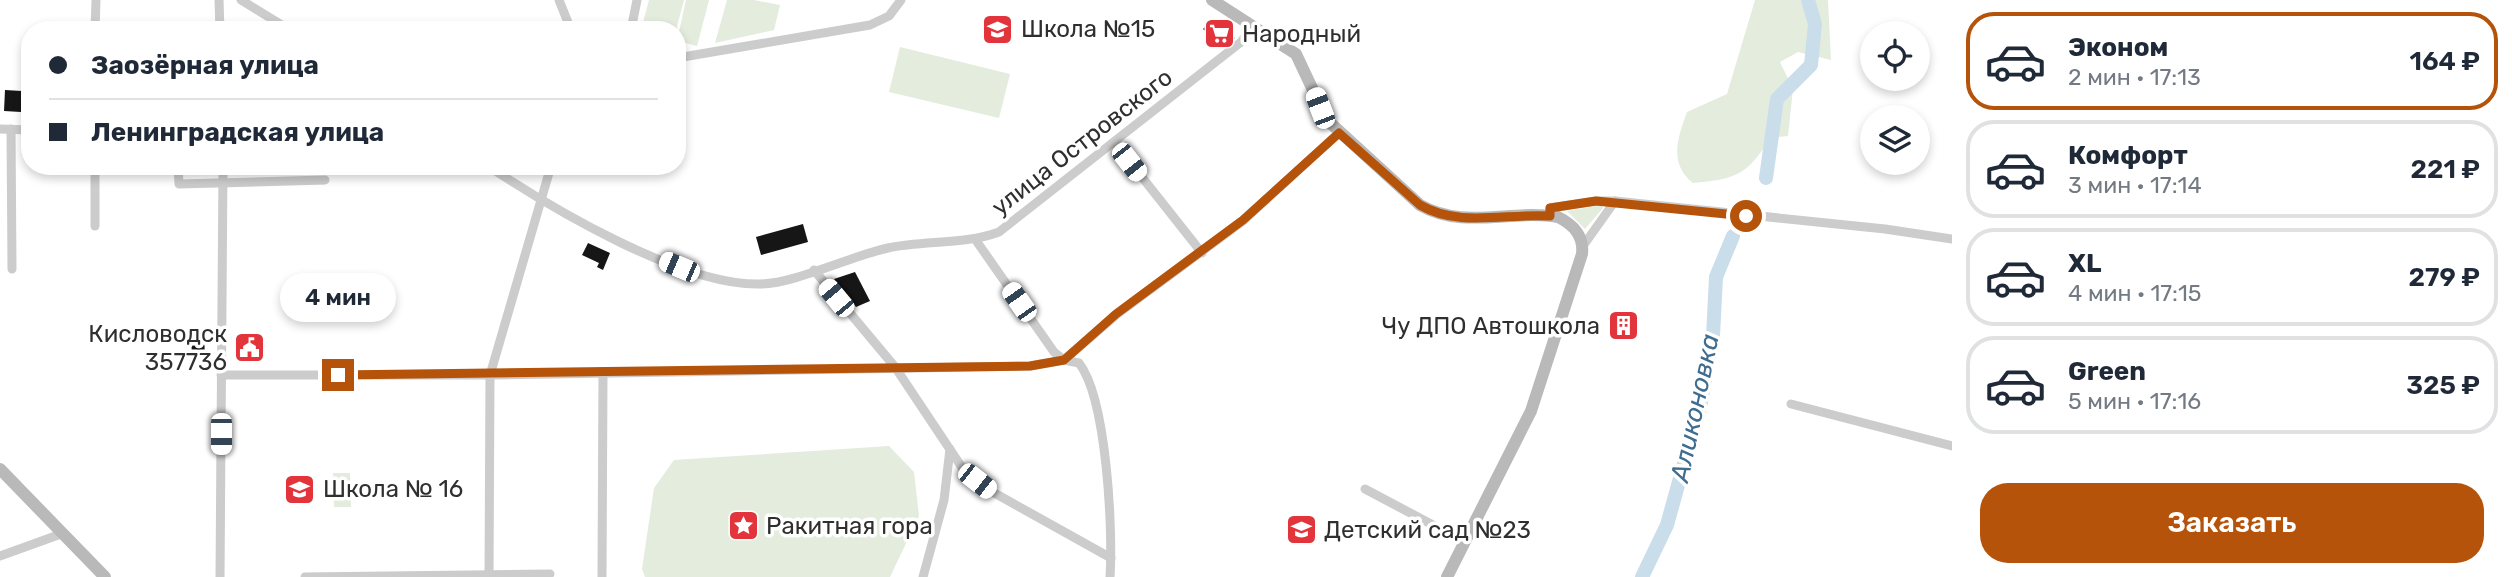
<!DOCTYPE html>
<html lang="ru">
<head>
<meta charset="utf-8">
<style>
	body { margin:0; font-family:Rubik,sans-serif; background:#f2f2f3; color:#1f2937; height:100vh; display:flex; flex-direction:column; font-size:26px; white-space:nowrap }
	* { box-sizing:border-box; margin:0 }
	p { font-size:23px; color:#747a83 }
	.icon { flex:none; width:38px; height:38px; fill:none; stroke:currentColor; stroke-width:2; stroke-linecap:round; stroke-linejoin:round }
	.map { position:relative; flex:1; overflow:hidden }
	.side { display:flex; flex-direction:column; background:#fff; width:560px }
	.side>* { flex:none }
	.guide { position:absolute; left:21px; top:21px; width:665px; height:154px; border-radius:28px; box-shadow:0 4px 10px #0003; display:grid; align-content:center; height:154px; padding:0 28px; background:#fff }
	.controls { position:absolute; left:1860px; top:21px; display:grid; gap:14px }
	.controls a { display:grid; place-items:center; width:70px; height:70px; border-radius:50%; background:#fff; box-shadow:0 4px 10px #0003; font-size:35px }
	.end { position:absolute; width:32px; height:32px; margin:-16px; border:9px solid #b45309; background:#fff; box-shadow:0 0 0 4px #fff }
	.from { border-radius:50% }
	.bubble { position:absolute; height:49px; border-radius:24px; background:#fff; box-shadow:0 4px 10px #0003; font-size:23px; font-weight:600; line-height:49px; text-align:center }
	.car { position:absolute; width:21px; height:42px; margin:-21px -10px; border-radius:9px; box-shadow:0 0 5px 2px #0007; background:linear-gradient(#fff 24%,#345 0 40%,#fff 0 76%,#345 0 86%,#fff 0) }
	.guide b { display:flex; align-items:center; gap:24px; height:66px; font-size:26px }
	.guide b+b { border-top:2px solid #e0e1e3 }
	.guide i { width:18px; height:18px; background:#1f2937 }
	ul { padding:12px 0 0; list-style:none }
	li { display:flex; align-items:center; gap:21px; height:98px; margin:0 14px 10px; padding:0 14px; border:4px solid #e0e1e3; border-radius:28px }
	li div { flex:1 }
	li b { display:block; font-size:26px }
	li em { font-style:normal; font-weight:600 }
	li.current { border-color:#b45309 }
	li>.icon { width:63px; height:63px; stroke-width:1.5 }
	.button { display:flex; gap:14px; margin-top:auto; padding:14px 28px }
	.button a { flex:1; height:80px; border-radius:28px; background:#b45309; color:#fff; font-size:28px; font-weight:600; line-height:80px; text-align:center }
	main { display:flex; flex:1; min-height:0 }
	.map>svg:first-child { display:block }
</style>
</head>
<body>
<main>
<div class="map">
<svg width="1952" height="577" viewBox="0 0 1952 577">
	<rect width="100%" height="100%" fill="#fff"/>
	<g fill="#e4ecdd">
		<polygon points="649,0 684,0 676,30 641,30"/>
		<polygon points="686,0 709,0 697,46 677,41"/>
		<polygon points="727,0 754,0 780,5 774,30 715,43"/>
		<path d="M1755 0H1828L1831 60 1798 52 1780 62 1793 89 1788 136 1770 138C1747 176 1735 179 1693 183 1668 163 1678 137 1687 112L1727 94Z"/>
		<polygon points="900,47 1010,74 999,118 889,92"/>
		<polygon points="1601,205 1603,208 1585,229 1567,211"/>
		<polygon points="889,446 914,472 919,516 890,577 645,577 642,569 654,488 674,460"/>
		<polygon points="333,473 350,473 351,507 334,507"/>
	</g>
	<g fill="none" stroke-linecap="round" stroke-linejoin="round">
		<g stroke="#c9ddeb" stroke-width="14">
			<polyline points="1766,178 1777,99 1811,65 1815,24 1808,0"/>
			<polyline points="1642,577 1667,525 1701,402 1713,336 1716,277 1733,236"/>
		</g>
	</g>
	<g fill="#161616">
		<polygon points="1213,19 1235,38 1224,47 1203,29"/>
		<polygon points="5,90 22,91 21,112 4,111"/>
		<polygon points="803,224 808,242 761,255 756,237"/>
		<polygon points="588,243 610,253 603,270 597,267 599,263 582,255"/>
		<polygon points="855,272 870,301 856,307 834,279"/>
		<polygon points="1620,315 1634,322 1626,336 1613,330"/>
		<polygon points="191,334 204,334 205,358 192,358"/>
	</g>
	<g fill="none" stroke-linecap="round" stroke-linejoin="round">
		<g stroke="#ccc" stroke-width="9">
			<polyline points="219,0 220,30"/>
			<polyline points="241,0 290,30"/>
			<polyline points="559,0 571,30"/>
			<polyline points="95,27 142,30"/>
			<polyline points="95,30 96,0"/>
			<polyline points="631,30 637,0"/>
			<polyline points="677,58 870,25 889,16 901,0"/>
			<polyline points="0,129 30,130"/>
			<polyline points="11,129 12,269"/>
			<polyline points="1115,143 1202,253"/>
			<polyline points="95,166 95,226"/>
			<polyline points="178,166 179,184 325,180"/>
			<path d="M488 166C553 209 682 286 760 284 794 284 851 256 888 248 924 240 964 245 999 232L1241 42 1251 28"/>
			<polyline points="1550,216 1550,208 1596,201 1615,201 1885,229 1952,239"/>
			<path d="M975 239 1054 352 1064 360 1079 363C1107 399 1113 531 1110 577"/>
			<polyline points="1583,246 1615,201"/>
			<polyline points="814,270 895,367 965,472 989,490 1111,558"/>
			<polyline points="221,375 490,375 1030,366 1064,360 1116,315 1243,221 1339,133"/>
			<polyline points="1791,404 1952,446"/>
			<polyline points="1365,489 1465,542"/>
			<polyline points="0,556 61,534"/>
			<polyline points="220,577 223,166"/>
			<polyline points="305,577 550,574"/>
			<polyline points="489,577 490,375 551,166"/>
			<polyline points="602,577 603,372"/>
			<polyline points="923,577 944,500 950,449"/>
		</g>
		<g stroke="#b9b9b9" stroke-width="12">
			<path d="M1212 0 1296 54 1327 120 1420 205C1463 230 1512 209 1558 217 1574 225 1584 236 1582 254L1531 411 1447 577"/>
			<polyline points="0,469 105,577"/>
		</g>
	</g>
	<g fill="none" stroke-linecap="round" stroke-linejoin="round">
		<path stroke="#b45309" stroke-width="9" d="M338 375 1030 366 1064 360 1116 314 1243 220 1339 133 1420 205C1459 228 1506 213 1550 216V208L1596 201 1746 216"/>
	</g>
	<defs>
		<symbol id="school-square" viewBox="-11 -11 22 22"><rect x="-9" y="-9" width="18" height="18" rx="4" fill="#e3343b" stroke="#fff"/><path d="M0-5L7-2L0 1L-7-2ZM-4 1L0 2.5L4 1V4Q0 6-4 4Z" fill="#fff"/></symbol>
		<symbol id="supermarket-square" viewBox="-11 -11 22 22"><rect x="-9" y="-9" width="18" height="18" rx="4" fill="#e3343b" stroke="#fff"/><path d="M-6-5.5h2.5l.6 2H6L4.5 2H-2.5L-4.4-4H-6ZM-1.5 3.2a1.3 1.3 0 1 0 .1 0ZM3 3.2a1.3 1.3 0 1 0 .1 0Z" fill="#fff"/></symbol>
		<symbol id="building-square" viewBox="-11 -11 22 22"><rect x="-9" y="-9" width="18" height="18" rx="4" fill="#e3343b" stroke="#fff"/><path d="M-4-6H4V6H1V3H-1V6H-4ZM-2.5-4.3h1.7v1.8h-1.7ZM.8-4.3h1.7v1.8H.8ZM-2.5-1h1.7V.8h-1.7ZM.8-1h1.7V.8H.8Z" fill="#fff"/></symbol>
		<symbol id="civic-square" viewBox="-11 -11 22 22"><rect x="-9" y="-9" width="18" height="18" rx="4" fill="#e3343b" stroke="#fff"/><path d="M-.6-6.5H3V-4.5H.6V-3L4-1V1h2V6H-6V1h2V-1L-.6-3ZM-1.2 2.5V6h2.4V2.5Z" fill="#fff"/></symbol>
		<symbol id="sight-square" viewBox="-11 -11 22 22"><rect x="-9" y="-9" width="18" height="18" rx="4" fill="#e3343b" stroke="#fff"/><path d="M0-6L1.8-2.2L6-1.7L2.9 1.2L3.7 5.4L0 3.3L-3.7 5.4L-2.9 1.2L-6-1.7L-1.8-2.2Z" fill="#fff"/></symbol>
	</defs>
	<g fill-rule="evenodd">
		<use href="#school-square" x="980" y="12" width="35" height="35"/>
		<use href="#supermarket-square" x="1202" y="16" width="35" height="35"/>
		<use href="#building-square" x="1606" y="308" width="35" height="35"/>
		<use href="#civic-square" x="232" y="330" width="35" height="35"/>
		<use href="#school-square" x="282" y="472" width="35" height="35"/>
		<use href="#sight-square" x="726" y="508" width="35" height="35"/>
		<use href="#school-square" x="1284" y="512" width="35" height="35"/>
	</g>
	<g text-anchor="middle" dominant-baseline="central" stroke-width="7" stroke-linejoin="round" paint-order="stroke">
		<g font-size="24" fill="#2f2f2f" stroke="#fff" text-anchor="start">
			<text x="1021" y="29">Школа №15</text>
			<text x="1242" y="34">Народный</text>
			<text x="1600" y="326" text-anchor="end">Чу ДПО Автошкола</text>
			<text x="227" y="334" text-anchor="end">Кисловодск<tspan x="227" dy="28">357736</tspan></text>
			<text x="323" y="489">Школа № 16</text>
			<text x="766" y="526">Ракитная гора</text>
			<text x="1324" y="530">Детский сад №23</text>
		</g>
		<g font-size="24" fill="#2f2f2f" stroke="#fff">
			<text transform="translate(1082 142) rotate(-38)">улица Островского</text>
		</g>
		<g font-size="26" font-style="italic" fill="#3e6d90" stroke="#fff">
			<text transform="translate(1695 408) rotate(-78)">Аликоновка</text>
		</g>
	</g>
</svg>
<div class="controls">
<a><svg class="icon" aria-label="locate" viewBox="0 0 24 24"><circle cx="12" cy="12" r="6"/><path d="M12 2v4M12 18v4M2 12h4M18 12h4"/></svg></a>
<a><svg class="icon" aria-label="layers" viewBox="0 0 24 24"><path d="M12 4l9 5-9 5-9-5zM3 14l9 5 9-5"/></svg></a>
</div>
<i class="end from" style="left:1746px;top:216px"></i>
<i class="end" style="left:338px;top:375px"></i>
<div class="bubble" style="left:280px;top:273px;width:116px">4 мин</div>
<i class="car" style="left:1320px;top:108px;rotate:339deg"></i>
<i class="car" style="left:1129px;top:162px;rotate:142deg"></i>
<i class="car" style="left:679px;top:267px;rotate:293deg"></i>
<i class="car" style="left:836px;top:298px;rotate:320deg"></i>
<i class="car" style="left:1019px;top:302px;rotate:325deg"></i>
<i class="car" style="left:221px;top:434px;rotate:180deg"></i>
<i class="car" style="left:977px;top:481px;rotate:128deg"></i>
<div class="guide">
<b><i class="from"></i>Заозёрная улица</b>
<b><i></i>Ленинградская улица</b>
</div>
</div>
<section class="side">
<ul>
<li class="current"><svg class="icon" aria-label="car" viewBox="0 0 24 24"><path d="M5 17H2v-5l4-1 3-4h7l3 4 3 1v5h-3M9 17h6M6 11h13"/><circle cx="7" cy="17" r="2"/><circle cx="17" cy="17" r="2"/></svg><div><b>Эконом</b><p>2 мин · 17:13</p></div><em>164 ₽</em></li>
<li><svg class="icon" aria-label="car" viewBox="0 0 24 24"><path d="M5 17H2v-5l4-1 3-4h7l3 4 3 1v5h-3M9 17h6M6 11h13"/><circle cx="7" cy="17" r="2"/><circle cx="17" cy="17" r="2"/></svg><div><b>Комфорт</b><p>3 мин · 17:14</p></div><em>221 ₽</em></li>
<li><svg class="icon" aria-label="car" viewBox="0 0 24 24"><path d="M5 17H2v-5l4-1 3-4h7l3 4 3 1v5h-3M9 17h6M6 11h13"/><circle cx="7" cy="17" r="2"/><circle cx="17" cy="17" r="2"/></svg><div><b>XL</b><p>4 мин · 17:15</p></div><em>279 ₽</em></li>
<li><svg class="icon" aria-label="car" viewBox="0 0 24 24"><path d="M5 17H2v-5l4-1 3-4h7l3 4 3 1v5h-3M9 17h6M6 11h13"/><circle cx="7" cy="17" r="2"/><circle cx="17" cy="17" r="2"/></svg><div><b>Green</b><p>5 мин · 17:16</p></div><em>325 ₽</em></li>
</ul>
<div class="button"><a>Заказать</a></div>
</section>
</main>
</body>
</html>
